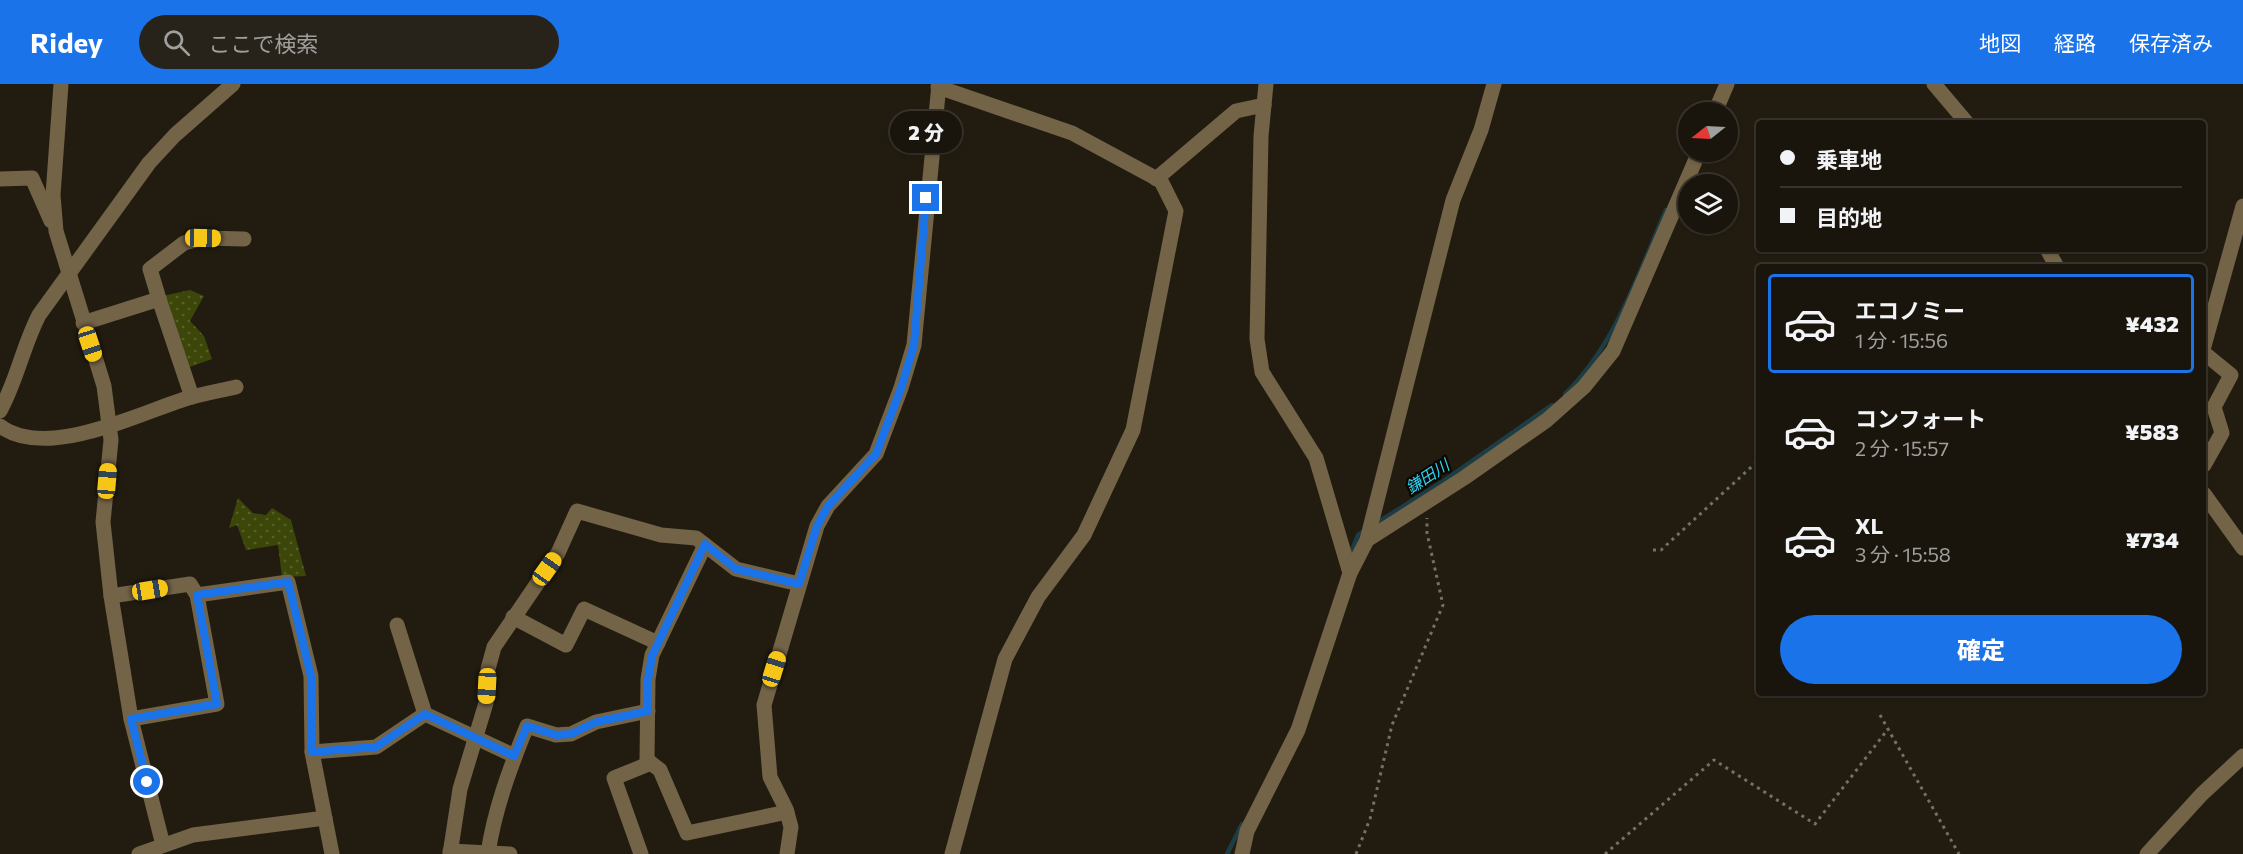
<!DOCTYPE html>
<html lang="ja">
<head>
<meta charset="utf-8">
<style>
	body { margin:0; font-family:Commissioner,"Noto Sans JP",sans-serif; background:#27221a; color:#f1f3f6; height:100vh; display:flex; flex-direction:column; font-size:22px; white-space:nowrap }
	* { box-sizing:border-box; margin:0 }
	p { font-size:20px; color:#9f9f9d }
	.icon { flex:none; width:33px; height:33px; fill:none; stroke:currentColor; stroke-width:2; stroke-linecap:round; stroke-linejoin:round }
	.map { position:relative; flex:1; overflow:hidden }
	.sheet { position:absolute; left:1756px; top:180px; width:450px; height:432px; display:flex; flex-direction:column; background:#1a150c; border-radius:6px; box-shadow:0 2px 4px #0004,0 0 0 2px #38342d }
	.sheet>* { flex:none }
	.top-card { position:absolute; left:1756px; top:36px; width:450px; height:132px; border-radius:6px; box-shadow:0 2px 4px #0004,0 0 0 2px #38342d; display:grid; align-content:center; height:132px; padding:0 24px; background:#1a150c }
	.needle { width:39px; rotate:252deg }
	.buttons { position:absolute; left:1678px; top:18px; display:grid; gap:12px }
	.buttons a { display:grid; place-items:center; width:60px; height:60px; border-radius:50%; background:#1a150c; box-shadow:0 2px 4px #0004,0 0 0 2px #38342d; font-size:30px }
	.end { position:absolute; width:27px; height:27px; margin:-14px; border:8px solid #1a73e8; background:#fff; box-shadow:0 0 0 3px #fff }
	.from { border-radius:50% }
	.bubble { position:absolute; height:42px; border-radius:21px; background:#1a150c; box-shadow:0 2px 4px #0004,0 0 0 2px #38342d; font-size:20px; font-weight:800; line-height:42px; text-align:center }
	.car { position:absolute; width:18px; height:36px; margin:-18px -9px; border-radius:8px; box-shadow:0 0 4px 2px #0007; background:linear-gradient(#f5c518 24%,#345 0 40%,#f5c518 0 76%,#345 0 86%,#f5c518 0) }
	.top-card b { display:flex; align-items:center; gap:21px; height:57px; font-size:22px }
	.top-card b+b { border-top:2px solid #38342d }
	.top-card i { width:15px; height:15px; background:#f1f3f6 }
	ul { padding:10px 0 0; list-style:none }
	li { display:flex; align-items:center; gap:18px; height:99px; margin:0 12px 9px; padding:0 12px; border:3px solid transparent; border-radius:6px }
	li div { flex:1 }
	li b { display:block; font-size:22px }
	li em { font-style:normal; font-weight:800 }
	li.current { border-color:#1a73e8 }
	li>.icon { width:54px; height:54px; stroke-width:1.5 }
	.primary-button { display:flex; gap:12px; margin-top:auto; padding:12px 24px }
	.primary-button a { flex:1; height:69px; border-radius:36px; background:#1a73e8; color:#fff; font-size:24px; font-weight:800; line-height:69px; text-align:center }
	header { display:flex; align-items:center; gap:36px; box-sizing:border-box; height:84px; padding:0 30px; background:#1a73e8; color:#fff }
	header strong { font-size:28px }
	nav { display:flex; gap:33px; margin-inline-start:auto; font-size:21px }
	.search { width:420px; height:54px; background:#27221a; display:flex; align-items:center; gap:15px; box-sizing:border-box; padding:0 21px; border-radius:33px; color:#9f9f9d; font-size:22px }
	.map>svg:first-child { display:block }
</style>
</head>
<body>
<header>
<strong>Ridey</strong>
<div class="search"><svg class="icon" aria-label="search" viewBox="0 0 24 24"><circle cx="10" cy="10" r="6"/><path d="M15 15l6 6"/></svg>ここで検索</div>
<nav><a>地図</a><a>経路</a><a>保存済み</a></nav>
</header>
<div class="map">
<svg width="2243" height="770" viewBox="0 0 2243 770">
	<defs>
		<pattern id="green-dots" width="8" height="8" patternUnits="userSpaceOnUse" patternTransform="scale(1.5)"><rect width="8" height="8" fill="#3b4608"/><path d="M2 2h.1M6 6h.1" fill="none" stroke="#57612b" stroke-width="1.8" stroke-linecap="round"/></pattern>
	</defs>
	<rect width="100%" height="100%" fill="#221c10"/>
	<g fill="url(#green-dots)">
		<polygon points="190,206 204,212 190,237 204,252 212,275 187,284 158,213"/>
		<polygon points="238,414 253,429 266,431 272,424 291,436 306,492 282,493 278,461 246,466 237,441 229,444"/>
	</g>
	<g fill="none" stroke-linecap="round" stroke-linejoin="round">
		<g stroke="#1c3d45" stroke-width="4.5">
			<path d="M1565 310C1616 260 1638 190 1666 126"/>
			<polyline points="1375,440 1442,398 1552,321"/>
			<polyline points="1350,471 1358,451 1366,446"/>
			<polyline points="1227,770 1242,740"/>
		</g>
		<g stroke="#757066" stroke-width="3" stroke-dasharray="3 4.5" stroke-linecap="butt">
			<polyline points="1653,466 1661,466 1760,375"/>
			<polyline points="1880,631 1959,770"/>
			<polyline points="1356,770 1370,735 1392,641 1443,521 1427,449 1427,434"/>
			<polyline points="1605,770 1714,676 1815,740 1888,645"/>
		</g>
		<g stroke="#736347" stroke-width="15">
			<polyline points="61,0 53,111 56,147 104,302 111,356 103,438 111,512 131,635 163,761"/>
			<polyline points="1266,0 1261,52 1257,255 1262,288 1316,374 1350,489"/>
			<polyline points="1934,0 1967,39"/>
			<polyline points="938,3 1072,49 1161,97 1176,127 1133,346 1084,451 1038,513 1005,575 952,770"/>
			<polyline points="1715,28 1727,0"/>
			<polyline points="0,95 32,94 51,137"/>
			<polyline points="1156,95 1236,27 1264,21"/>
			<polyline points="2047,165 2057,183"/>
			<polyline points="159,215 150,185 184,159 203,154 244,155"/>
			<polyline points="83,239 159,215 192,313"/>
			<polyline points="2204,262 2243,122"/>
			<polyline points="2204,269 2231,291 2214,323 2222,349 2204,381"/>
			<path d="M0 327C17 296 23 262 39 231L149 79 175 51 233 0"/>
			<path d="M0 342C45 376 136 331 182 316 200 310 219 307 236 303"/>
			<polyline points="2204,410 2243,464"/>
			<polyline points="1367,456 1453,116 1481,46 1494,0"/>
			<polyline points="705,461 652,571 648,595 647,676 660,686 687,749 787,728"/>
			<polyline points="197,511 288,498 311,592 312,668 332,770"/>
			<polyline points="111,512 190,500 197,511 217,620 131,635"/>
			<polyline points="513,533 566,561 584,525 658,559"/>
			<polyline points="397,541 425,630"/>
			<polyline points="312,668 376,663 425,630 515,672"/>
			<polyline points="450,767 510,770"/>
			<path d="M488 769C495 724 510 684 527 642L556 651 571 650 596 638 648 627"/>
			<polyline points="139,770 193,751 325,734"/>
			<polyline points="450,770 460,705 486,619 488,585 494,563 558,469 577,427 661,451 696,454 736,485 799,500"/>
			<polyline points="641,770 614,694 651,679"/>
			<polyline points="787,770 791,743 786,725 770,693 764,621 817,442 828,422 876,370 901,304 914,261 939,0"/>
			<polyline points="1242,770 1247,747 1298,646 1350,489 1367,456 1464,394 1547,336 1584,303 1613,267 1699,68"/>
			<polyline points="2147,770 2202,710 2243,672"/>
		</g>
	</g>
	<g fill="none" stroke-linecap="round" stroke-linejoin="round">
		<polyline stroke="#1a73e8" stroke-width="8" points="147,698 131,635 217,620 197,511 288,498 311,592 312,668 376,663 425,630 514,672 527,642 556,651 571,650 596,638 648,627 648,595 652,572 705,460 736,485 799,500 817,442 828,422 876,370 901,304 914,261 926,114"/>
	</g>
	<g text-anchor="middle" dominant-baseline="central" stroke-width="4.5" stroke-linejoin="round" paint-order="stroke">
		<g font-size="16" font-style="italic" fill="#2fd3f3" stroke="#090703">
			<text transform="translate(1427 392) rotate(-33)">鎌田川</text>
		</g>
	</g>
</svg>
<div class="buttons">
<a><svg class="needle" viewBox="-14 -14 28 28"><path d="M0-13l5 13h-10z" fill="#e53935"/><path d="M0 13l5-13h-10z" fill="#9f9f9d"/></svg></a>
<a><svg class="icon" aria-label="layers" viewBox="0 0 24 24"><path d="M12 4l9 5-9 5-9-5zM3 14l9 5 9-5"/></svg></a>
</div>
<i class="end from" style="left:147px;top:698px"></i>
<i class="end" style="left:926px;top:114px"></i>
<div class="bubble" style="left:890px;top:27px;width:72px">2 分</div>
<i class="car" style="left:203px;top:154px;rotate:91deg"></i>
<i class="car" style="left:90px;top:260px;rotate:162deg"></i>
<i class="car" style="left:107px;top:397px;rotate:5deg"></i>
<i class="car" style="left:547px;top:485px;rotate:35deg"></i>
<i class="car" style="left:150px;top:506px;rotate:81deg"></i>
<i class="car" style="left:774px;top:585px;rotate:17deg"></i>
<i class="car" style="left:487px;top:602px;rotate:183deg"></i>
<div class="top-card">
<b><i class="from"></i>乗車地</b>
<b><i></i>目的地</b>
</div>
<section class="sheet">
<ul>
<li class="current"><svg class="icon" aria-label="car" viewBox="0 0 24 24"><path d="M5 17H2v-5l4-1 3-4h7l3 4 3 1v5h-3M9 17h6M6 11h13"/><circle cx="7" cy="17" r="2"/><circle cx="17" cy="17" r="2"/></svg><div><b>エコノミー</b><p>1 分 · 15:56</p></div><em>¥432</em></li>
<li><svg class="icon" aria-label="car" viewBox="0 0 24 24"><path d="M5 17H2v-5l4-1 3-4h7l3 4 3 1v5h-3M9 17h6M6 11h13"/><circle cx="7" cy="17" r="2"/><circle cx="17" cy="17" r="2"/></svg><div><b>コンフォート</b><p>2 分 · 15:57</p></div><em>¥583</em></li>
<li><svg class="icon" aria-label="car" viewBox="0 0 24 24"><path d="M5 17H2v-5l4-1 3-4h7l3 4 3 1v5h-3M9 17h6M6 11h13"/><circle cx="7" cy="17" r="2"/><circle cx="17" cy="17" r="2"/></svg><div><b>XL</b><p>3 分 · 15:58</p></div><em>¥734</em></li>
</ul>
<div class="primary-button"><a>確定</a></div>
</section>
</div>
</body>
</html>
